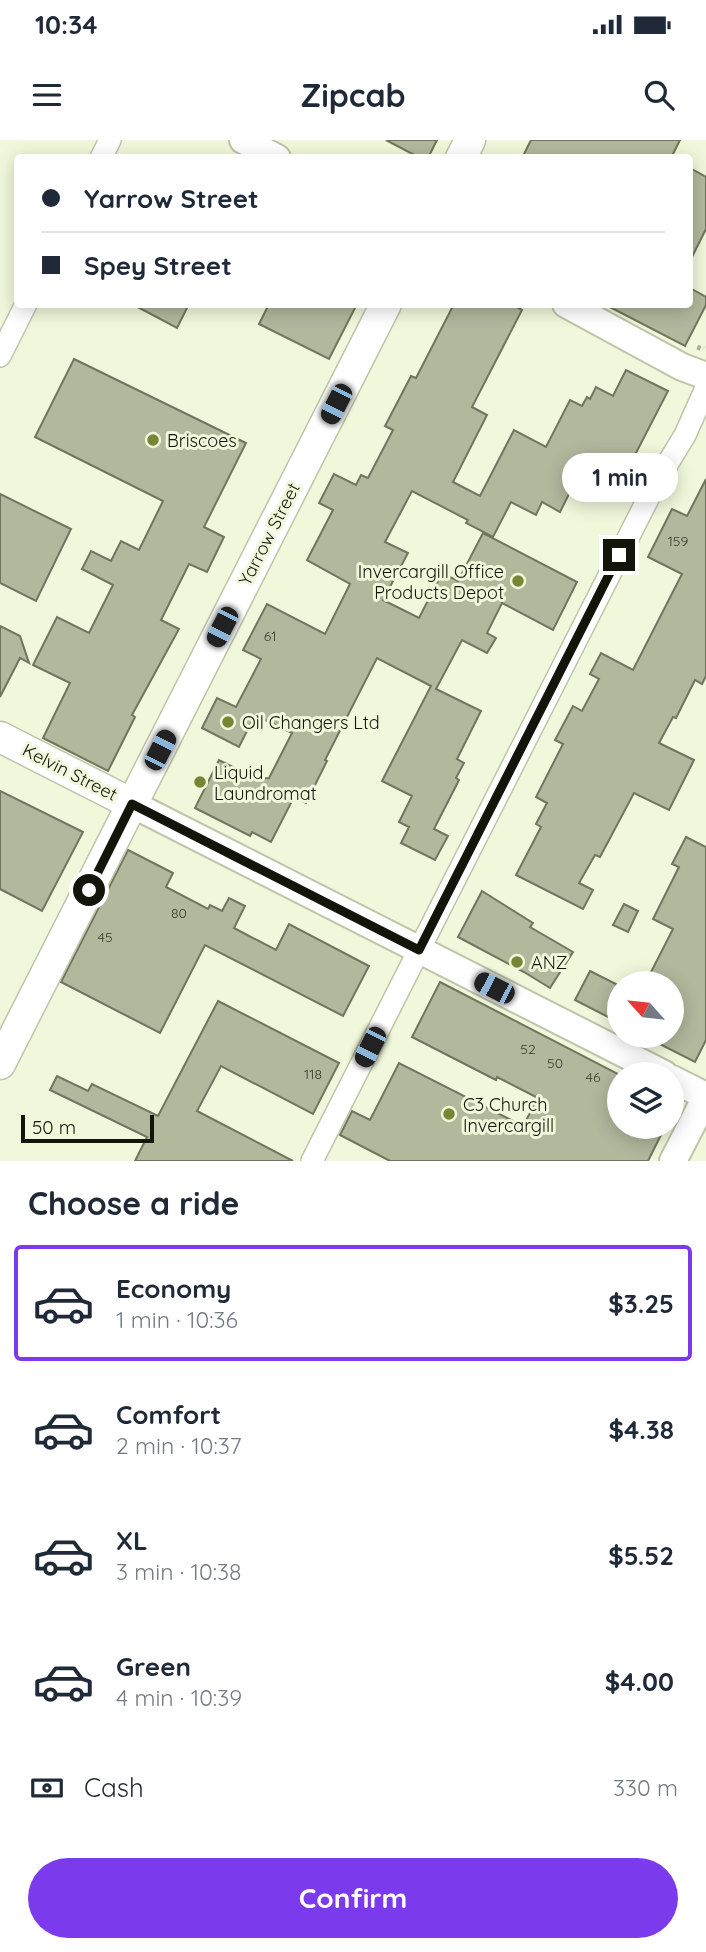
<!DOCTYPE html>
<html lang="en">
<head>
<meta charset="utf-8">
<style>
	body { margin:0; font-family:Quicksand,sans-serif; background:#f6f6f7; color:#1f2937; height:100vh; display:flex; flex-direction:column; font-size:26px; white-space:nowrap }
	* { box-sizing:border-box; margin:0 }
	p { font-size:23px; color:#747a83 }
	.icon { flex:none; width:38px; height:38px; fill:none; stroke:currentColor; stroke-width:2; stroke-linecap:round; stroke-linejoin:round }
	.map { position:relative; height:1021px; overflow:hidden }
	.details { display:flex; flex-direction:column; background:#fff; flex:1 }
	.details>* { flex:none }
	.hud { position:absolute; left:14px; top:14px; width:679px; height:154px; border-radius:7px; box-shadow:0 4px 18px #0003; display:grid; align-content:center; height:154px; padding:0 28px; background:#fff }
	.needle { width:46px; rotate:297deg }
	.tools { position:absolute; left:607px; top:831px; display:grid; gap:14px }
	.tools a { display:grid; place-items:center; width:77px; height:77px; border-radius:50%; background:#fff; box-shadow:0 4px 18px #0003; font-size:35px }
	.scale { position:absolute; left:21px; bottom:18px; width:133px; box-sizing:border-box; padding-left:7px; border:4px solid #13150b; border-top:0; font-size:19px; line-height:24px; white-space:nowrap; color:#13150b; -webkit-text-stroke:5px #f0f7da; paint-order:stroke }
	.end { position:absolute; width:32px; height:32px; margin:-16px; border:9px solid #13150b; background:#fff; box-shadow:0 0 0 4px #fff }
	.from { border-radius:50% }
	.bubble { position:absolute; height:49px; border-radius:24px; background:#fff; box-shadow:0 4px 18px #0003; font-size:23px; font-weight:700; line-height:49px; text-align:center }
	.car { position:absolute; width:21px; height:42px; margin:-21px -10px; border-radius:9px; box-shadow:0 0 5px 2px #0007; background:linear-gradient(#222 24%,#8ab4d8 0 40%,#222 0 76%,#8ab4d8 0 86%,#222 0) }
	.hud b { display:flex; align-items:center; gap:24px; height:66px; font-size:26px }
	.hud b+b { border-top:2px solid #e0e1e3 }
	.hud i { width:18px; height:18px; background:#1f2937 }
	ul { padding:0; list-style:none }
	li { display:flex; align-items:center; gap:21px; height:116px; margin:0 14px 10px; padding:0 14px; border:4px solid transparent; border-radius:7px }
	li div { flex:1 }
	li b { display:block; font-size:26px }
	li em { font-style:normal; font-weight:700 }
	li.current { border-color:#7c3aed }
	li>.icon { width:63px; height:63px; stroke-width:1.5 }
	h2 { padding:0 28px; font-size:32px; line-height:84px }
	.pay { display:flex; align-items:center; gap:18px; height:77px; padding:0 28px; font-size:26px }
	.pay p { margin-inline-start:auto }
	.button { display:flex; gap:14px; margin-top:auto; padding:14px 28px }
	.button a { flex:1; height:80px; border-radius:42px; background:#7c3aed; color:#fff; font-size:28px; font-weight:700; line-height:80px; text-align:center }
	.status { display:flex; justify-content:space-between; align-items:center; height:49px; padding:0 35px; background:#fff; direction:ltr }
	.status svg { height:19px; fill:currentColor }
	header { display:flex; justify-content:space-between; align-items:center; height:91px; padding:0 28px; background:#fff; font-size:32px; font-weight:700 }
	.map>svg:first-child { display:block }
</style>
</head>
<body>
<div class="status"><b>10:34</b><svg viewBox="0 0 49 12"><path d="M0 12V9h3v3zM5 12V6h3v6zM10 12V3h3v9zM15 12V0h3v12zM26 1h20v11H26zM47 4h2v5h-2z"/></svg></div>
<header><svg class="icon" aria-label="menu" viewBox="0 0 24 24"><path d="M4 6h16M4 12h16M4 18h16"/></svg>Zipcab<svg class="icon" aria-label="search" viewBox="0 0 24 24"><circle cx="10" cy="10" r="6"/><path d="M15 15l6 6"/></svg></header>
<div class="map">
<svg width="706" height="1021" viewBox="0 0 706 1021">
	<rect width="100%" height="100%" fill="#f0f7da"/>
	<g fill="#b1b89c" stroke="#70765c" stroke-width="2">
		<polygon points="386,0 437,0 428,18 420,18"/>
		<polygon points="531,0 680,0 671,18 522,18"/>
		<polygon points="690,28 706,37 706,89 690,121"/>
		<polygon points="690,148 706,157 706,165 685,206 604,164 690,164"/>
		<polygon points="132,164 189,164 177,188"/>
		<polygon points="269,164 357,164 329,219 259,184"/>
		<polygon points="454,164 511,164 522,170 472,267 487,275 453,342 480,356 514,290 546,307 570,260 582,266 587,257 590,259 596,247 613,256 626,230 668,251 620,344 583,326 560,372 542,362 536,375 511,362 493,397 466,383 468,380 412,351 385,402 408,413 383,460 419,478 442,433 458,441 483,393 577,442 553,490 502,463 487,493 496,498 487,513 462,500 436,549 481,571 457,619 464,623 456,638 459,640 434,689 448,696 435,720 401,703 409,687 399,682 412,656 382,641 431,546 377,518 325,620 327,621 306,663 294,657 271,702 252,692 250,696 195,668 219,620 257,639 269,638 292,593 255,575 239,607 202,588 217,558 236,567 261,519 243,510 267,464 325,494 350,444 307,420 333,370 319,363 334,334 356,345 361,335 368,338 393,290 385,286 411,236 416,238"/>
		<polygon points="74,219 246,303 204,387 224,397 207,432 189,424 161,480 179,489 132,575 135,577 108,631 43,598 70,543 33,525 57,477 89,493 113,445 82,429 91,411 111,421 121,401 139,410 163,361 35,297"/>
		<polygon points="706,339 706,536 702,544 695,540 676,578 673,577 659,603 694,620 669,670 634,653 600,717 595,715 579,743 593,750 583,769 516,735 541,687 536,684 547,663 536,657 563,604 555,600 573,566 582,571 599,539 590,534 601,513 633,530 682,434 648,417 672,369 687,376"/>
		<polygon points="0,354 71,389 36,461 0,443"/>
		<polygon points="0,486 20,496 29,523 20,518 0,557"/>
		<polygon points="0,651 83,692 42,771 0,749"/>
		<polygon points="686,697 706,707 706,900 695,922 644,896 672,896 672,844 650,834 673,789 653,779 679,727 672,724"/>
		<polygon points="128,710 173,733 166,747 208,769 210,765 222,771 229,758 245,766 234,788 276,810 289,784 369,826 343,876 205,805 160,893 61,842"/>
		<polygon points="482,751 533,783 530,787 573,812 550,848 524,832 458,797"/>
		<polygon points="624,764 638,771 628,792 613,785"/>
		<polygon points="590,831 620,846 620,869 614,880 575,860"/>
		<polygon points="440,842 620,935 620,987 665,987 648,1021 390,1021 340,995 352,971 370,980 399,923 523,986 538,958 497,937 496,940 412,897"/>
		<polygon points="218,861 339,923 313,974 221,926 197,971 293,1021 135,1021 147,997 50,950 57,936 88,951 92,944 158,976"/>
	</g>
	<g fill="none" stroke-linecap="round" stroke-linejoin="round">
		<defs>
			<g id="minor">
				<polyline points="101,18 110,0"/>
				<polyline points="0,216 26,164"/>
				<polyline points="312,1021 657,341 685,295 706,248"/>
			</g>
			<g id="tertiary">
				<polyline points="243,0 277,18"/>
				<polyline points="566,164 682,227 706,236"/>
				<polyline points="132,664 664,934"/>
				<polyline points="672,939 706,956"/>
				<polyline points="673,1021 706,957"/>
			</g>
			<g id="secondary">
				<polyline points="461,18 470,0"/>
				<polyline points="0,597 132,664"/>
				<polyline points="0,924 386,164"/>
			</g>
		</defs>
		<use href="#minor" stroke="#bec5a9" stroke-width="24"/>
		<use href="#tertiary" stroke="#bec5a9" stroke-width="30"/>
		<use href="#secondary" stroke="#bec5a9" stroke-width="33"/>
		<polyline stroke="#aaaf98" stroke-width="3.5" stroke-dasharray="5 5" stroke-linecap="butt" points="698,210 700,205 704,208"/>
		<use href="#minor" stroke="#fff" stroke-width="21"/>
		<use href="#tertiary" stroke="#fff" stroke-width="26"/>
		<use href="#secondary" stroke="#fff" stroke-width="30"/>
	</g>
	<g fill="none" stroke-linecap="round" stroke-linejoin="round">
		<polyline stroke="#13150b" stroke-width="9" points="89,750 132,664 419,810 619,415"/>
	</g>
	<g fill="#778635" stroke="#f0f7da" stroke-width="2.5">
		<circle cx="153" cy="300" r="7"/>
		<circle cx="518" cy="441" r="7"/>
		<circle cx="228" cy="582" r="7"/>
		<circle cx="200" cy="642" r="7"/>
		<circle cx="517" cy="822" r="7"/>
		<circle cx="449" cy="974" r="7"/>
	</g>
	<g text-anchor="middle" dominant-baseline="central" stroke-width="6" stroke-linejoin="round" paint-order="stroke">
		<g font-size="14" fill="#3a3e2f">
			<text x="678" y="401">159</text>
			<text x="270" y="496">61</text>
			<text x="179" y="773">80</text>
			<text x="105" y="797">45</text>
			<text x="528" y="909">52</text>
			<text x="555" y="923">50</text>
			<text x="313" y="934">118</text>
			<text x="593" y="937">46</text>
		</g>
		<g font-size="18" fill="#13150b" stroke="#f0f7da" text-anchor="start">
			<text x="167" y="300">Briscoes</text>
			<text x="504" y="431" text-anchor="end">Invercargill Office<tspan x="504" dy="21">Products Depot</tspan></text>
			<text x="242" y="582">Oil Changers Ltd</text>
			<text x="214" y="632">Liquid<tspan x="214" dy="21">Laundromat</tspan></text>
			<text x="531" y="822">ANZ</text>
			<text x="463" y="964">C3 Church<tspan x="463" dy="21">Invercargill</tspan></text>
		</g>
		<g font-size="18" fill="#13150b" stroke="#f0f7da">
			<text transform="translate(269 394) rotate(-63)">Yarrow Street</text>
			<text transform="translate(70 632) rotate(27)">Kelvin Street</text>
		</g>
	</g>
</svg>
<div class="tools">
<a><svg class="needle" viewBox="-14 -14 28 28"><path d="M0-13l5 13h-10z" fill="#e53935"/><path d="M0 13l5-13h-10z" fill="#747a83"/></svg></a>
<a><svg class="icon" aria-label="layers" viewBox="0 0 24 24"><path d="M12 4l9 5-9 5-9-5zM3 14l9 5 9-5"/></svg></a>
</div>
<div class="scale">50 m</div>
<i class="end from" style="left:89px;top:750px"></i>
<i class="end" style="left:619px;top:415px"></i>
<div class="bubble" style="left:562px;top:313px;width:116px">1 min</div>
<i class="car" style="left:336px;top:264px;rotate:207deg"></i>
<i class="car" style="left:222px;top:487px;rotate:207deg"></i>
<i class="car" style="left:160px;top:610px;rotate:27deg"></i>
<i class="car" style="left:494px;top:848px;rotate:297deg"></i>
<i class="car" style="left:370px;top:907px;rotate:207deg"></i>
<div class="hud">
<b><i class="from"></i>Yarrow Street</b>
<b><i></i>Spey Street</b>
</div>
</div>
<section class="details">
<h2>Choose a ride</h2>
<ul>
<li class="current"><svg class="icon" aria-label="car" viewBox="0 0 24 24"><path d="M5 17H2v-5l4-1 3-4h7l3 4 3 1v5h-3M9 17h6M6 11h13"/><circle cx="7" cy="17" r="2"/><circle cx="17" cy="17" r="2"/></svg><div><b>Economy</b><p>1 min · 10:36</p></div><em>$3.25</em></li>
<li><svg class="icon" aria-label="car" viewBox="0 0 24 24"><path d="M5 17H2v-5l4-1 3-4h7l3 4 3 1v5h-3M9 17h6M6 11h13"/><circle cx="7" cy="17" r="2"/><circle cx="17" cy="17" r="2"/></svg><div><b>Comfort</b><p>2 min · 10:37</p></div><em>$4.38</em></li>
<li><svg class="icon" aria-label="car" viewBox="0 0 24 24"><path d="M5 17H2v-5l4-1 3-4h7l3 4 3 1v5h-3M9 17h6M6 11h13"/><circle cx="7" cy="17" r="2"/><circle cx="17" cy="17" r="2"/></svg><div><b>XL</b><p>3 min · 10:38</p></div><em>$5.52</em></li>
<li><svg class="icon" aria-label="car" viewBox="0 0 24 24"><path d="M5 17H2v-5l4-1 3-4h7l3 4 3 1v5h-3M9 17h6M6 11h13"/><circle cx="7" cy="17" r="2"/><circle cx="17" cy="17" r="2"/></svg><div><b>Green</b><p>4 min · 10:39</p></div><em>$4.00</em></li>
</ul>
<div class="pay"><svg class="icon" aria-label="cash" viewBox="0 0 24 24"><path d="M3 7h18v10H3z"/><circle cx="12" cy="12" r="2"/></svg>Cash<p>330 m</p></div>
<div class="button"><a>Confirm</a></div>
</section>
</body>
</html>
